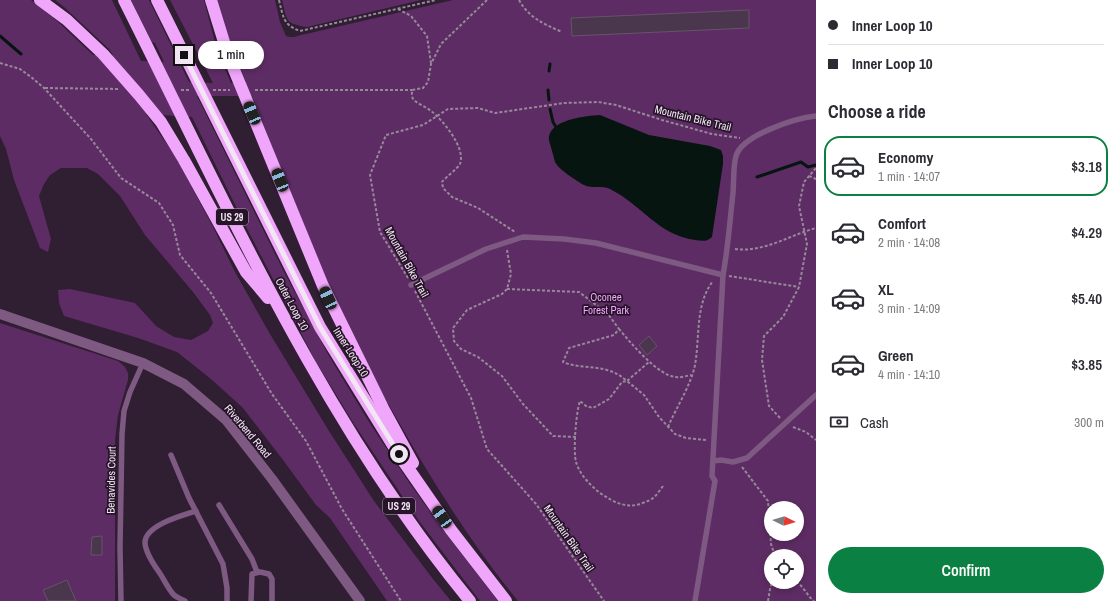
<!DOCTYPE html>
<html lang="en">
<head>
<meta charset="utf-8">
<style>
	body { margin:0; font-family:"Archivo Narrow",sans-serif; background:#f7f7f7; color:#2b2b33; height:100vh; display:flex; flex-direction:column; font-size:15px; white-space:nowrap }
	* { box-sizing:border-box; margin:0 }
	p { font-size:13px; color:#7c7c81 }
	.icon { flex:none; width:22px; height:22px; fill:none; stroke:currentColor; stroke-width:2; stroke-linecap:round; stroke-linejoin:round }
	.map { position:relative; flex:1; overflow:hidden }
	.sheet { display:flex; flex-direction:column; background:#fff; width:300px }
	.sheet>* { flex:none }
	.guide { display:grid; align-content:center; height:88px; padding:0 12px; background:#fff }
	.needle { width:26px; rotate:95deg }
	.fabs { position:absolute; left:764px; top:501px; display:grid; gap:8px }
	.fabs a { display:grid; place-items:center; width:40px; height:40px; border-radius:50%; background:#fff; box-shadow:0 2px 6px #0003; font-size:20px }
	.end { position:absolute; width:18px; height:18px; margin:-9px; border:5px solid #f3e6f4; background:#111; box-shadow:0 0 0 2px #111 }
	.from { border-radius:50% }
	.bubble { position:absolute; height:28px; border-radius:14px; background:#fff; box-shadow:0 2px 6px #0003; font-size:13px; font-weight:600; line-height:28px; text-align:center }
	.car { position:absolute; width:12px; height:24px; margin:-12px -6px; border-radius:5px; box-shadow:0 0 3px 1px #0007; background:linear-gradient(#222 24%,#8ab4d8 0 40%,#222 0 76%,#8ab4d8 0 86%,#222 0) }
	.guide b { display:flex; align-items:center; gap:14px; height:38px; font-size:15px }
	.guide b+b { border-top:1px solid #e1e1e2 }
	.guide i { width:10px; height:10px; background:#2b2b33 }
	ul { padding:0; list-style:none }
	li { display:flex; align-items:center; gap:12px; height:60px; margin:0 8px 6px; padding:0 4px; border:2px solid transparent; border-radius:16px }
	li div { flex:1 }
	li b { display:block; font-size:15px }
	li em { font-style:normal; font-weight:600 }
	li.active { border-color:#0b8043 }
	li>.icon { width:36px; height:36px; stroke-width:1.5 }
	h2 { padding:0 12px; font-size:18px; line-height:48px }
	.pay { display:flex; align-items:center; gap:10px; height:44px; padding:0 12px; font-size:15px }
	.pay p { margin-inline-start:auto }
	.button { display:flex; gap:8px; margin-top:auto; padding:8px 12px }
	.button a { flex:1; height:46px; border-radius:24px; background:#0b8043; color:#fff; font-size:16px; font-weight:600; line-height:46px; text-align:center }
	main { display:flex; flex:1; min-height:0 }
	.map>svg:first-child { display:block }
</style>
</head>
<body>
<main>
<div class="map">
<svg width="816" height="601" viewBox="0 0 816 601">
	<rect width="100%" height="100%" fill="#301e32"/>
	<g fill="#5d2c64" fill-rule="evenodd">
		<path d="M0 0H31L56 20 93 55H113L109 49 64 7 55 0H112L141 61 164 62 155 43 152 42 131 0H149L189 82 213 83 170 0H204L217 50 231 83 246 82 224 26 216 0H275L280 22 286 36C294 39 298 35 306 34L453 0H816V601H518C481 556 449 507 419 457 396 417 372 377 352 335 315 257 283 176 252 96H197L282 268 329 356 369 422 408 481 446 534 498 601H480L419 521 354 424 316 362 243 221 192 117 146 114 175 156 212 225 235 272 270 334 329 431 374 501 433 579 451 601H387L330 518 316 505 283 460 243 408 211 379 177 352 138 338 64 316 59 303 58 290 70 289 135 303 156 326 174 337 191 340 208 331 213 323 210 315 193 292 145 235 120 196 98 174 87 168H61L50 175 44 184 39 196 51 239 48 252 40 248 14 180 6 149 0 136ZM771 508H797V534H771ZM771 556H797V582H771Z"/>
		<path d="M282 0H421L307 27C285 24 287 20 282 0Z"/>
		<polygon points="0,323 118,361 125,367 128,373 128,380 118,415 115,440 115,601 0,601"/>
	</g>
	<path fill="#071511" d="M600 115 649 135 710 146 721 150 723 156V164L712 237C707 242 702 241 695 240 658 235 642 205 610 189 602 185 592 189 584 185 577 181 558 169 555 162 554 159 553 154 552 151 551 146 548 140 549 136 553 119 586 116 600 115Z"/>
	<g fill="none" stroke-linecap="round" stroke-linejoin="round">
		<g stroke="#071511" stroke-width="3">
			<polyline points="0,36 21,54"/>
			<polyline points="549,71 550,64"/>
			<polyline points="548,90 549,100"/>
			<polyline points="550,109 553,122 556,127"/>
			<polyline points="757,177 801,162 808,167 816,165"/>
		</g>
	</g>
	<g fill="#4b374d" stroke="#68536a">
		<polygon points="749,10 749,28 572,36 571,18"/>
		<polygon points="649,336 657,346 647,355 639,345"/>
		<polygon points="102,536 102,555 91,555 92,537"/>
		<polygon points="67,580 76,601 48,601 43,590"/>
	</g>
	<g fill="none" stroke-linecap="round" stroke-linejoin="round">
		<g stroke="#98899a" stroke-width="2" stroke-dasharray="3 2" stroke-linecap="butt">
			<path d="M279 0C283 16 283 25 300 31L436 0"/>
			<path d="M487 0 441 44 431 64 428 82 423 88 412 90C412 94 411 98 415 101 420 105 426 107 431 111 443 120 466 148 460 164 457 169 446 177 442 182L443 188 452 197 478 208 515 232"/>
			<path d="M519 0C529 18 544 24 562 32"/>
			<polyline points="398,9 411,16 427,36 431,63"/>
			<polyline points="0,63 20,69 31,77 44,88 91,139 121,178 159,203 173,225 180,255 211,293 272,394 306,441 342,509 401,601"/>
			<polyline points="45,88 120,89"/>
			<polyline points="181,90 190,90"/>
			<polyline points="213,90 230,90"/>
			<polyline points="255,90 412,90"/>
			<polyline points="809,176 816,179"/>
			<path d="M735 249C763 253 790 235 816 228"/>
			<polyline points="507,250 511,274 507,289 502,294 467,310 453,328 454,341 461,349 478,357 502,376 523,404 553,436 576,437"/>
			<polyline points="729,276 799,287"/>
			<polyline points="408,278 380,232 370,175 386,135 423,125 448,109 478,108 495,113 564,103 598,102 616,105 662,120 712,134 740,138"/>
			<path d="M507 289 579 292 608 314 619 329 614 335 569 348 563 362C577 368 593 366 607 370 615 372 621 376 627 381L649 362"/>
			<polyline points="415,291 471,398 487,449 536,504 604,601"/>
			<path d="M619 329C630 342 658 376 676 377 681 378 686 376 691 375"/>
			<polyline points="780,418 769,406 762,360 764,336 783,317 799,287 807,244 799,206 804,182 816,168"/>
			<path d="M668 427C676 408 691 385 695 365 700 337 695 304 713 281"/>
			<polyline points="793,427 806,432 816,440"/>
			<polyline points="742,467 768,501 771,544 775,556"/>
			<path d="M663 486C660 490 657 495 653 498 651 500 648 501 645 502 628 510 615 503 600 493 590 485 580 475 576 462 573 451 576 412 580 401L586 406 593 408 609 399 622 382 627 381 644 395 659 417 675 434 686 438 706 440"/>
			<path d="M796 582C803 585 807 596 814 601"/>
			<polyline points="768,601 770,589 772,582"/>
		</g>
		<g stroke="#7e5982" stroke-width="5.5">
			<polyline points="411,285 486,249 523,237 564,239 596,243 723,275"/>
			<polyline points="171,455 189,498 223,564 227,588 227,601"/>
			<polyline points="713,461 721,460 733,462 747,458 816,395"/>
			<polyline points="219,505 252,559 257,572"/>
			<polyline points="121,601 120,547 122,434 124,411 130,392 143,363"/>
			<path d="M185 601C182 599 177 598 174 595 168 589 164 579 159 572 154 565 145 551 145 542 146 525 183 515 196 511"/>
			<polyline points="251,601 252,574 260,572 269,574 272,579 272,601"/>
			<path d="M695 601 715 481 712 476 723 275C728 248 730 220 733 193 734 182 733 166 736 156 742 135 796 118 816 116"/>
		</g>
		<polyline stroke="#7e5982" stroke-width="10" points="0,314 143,363 184,384 226,420 272,479 360,601"/>
		<g stroke="#f0a6fa" stroke-width="12">
			<polyline points="40,0 67,20 103,54 139,95 161,122 184,160 246,272 268,298"/>
			<path d="M124 0C228 207 322 421 470 601"/>
			<polyline points="157,0 320,327 399,455 451,530 506,601"/>
			<polyline points="211,0 228,55 323,286 383,408 413,463"/>
		</g>
	</g>
	<g fill="none" stroke-linecap="round" stroke-linejoin="round">
		<polyline stroke="#f3e6f4" stroke-width="5" points="184,55 320,327 399,454"/>
	</g>
	<g text-anchor="middle" dominant-baseline="central" stroke-width="3.5" stroke-linejoin="round" paint-order="stroke">
		<g fill="#261428" stroke="#b6a7b7" stroke-width="1">
			<rect x="216" y="209" width="32" height="16" rx="3"/>
			<rect x="383" y="498" width="32" height="16" rx="3"/>
		</g>
		<g font-size="10" font-weight="bold" fill="#f3e6f4">
			<text x="232" y="217">US 29</text>
			<text x="399" y="506">US 29</text>
		</g>
		<g font-size="11" fill="#f3e6f4" stroke="#261428">
			<text transform="translate(693 118) rotate(14)">Mountain Bike Trail</text>
			<text transform="translate(407 262) rotate(61)">Mountain Bike Trail</text>
			<text transform="translate(292 304) rotate(62)">Outer Loop 10</text>
			<text transform="translate(351 352) rotate(58)">Inner Loop 10</text>
			<text transform="translate(248 431) rotate(50)">Riverbend Road</text>
			<text transform="translate(111 480) rotate(-89)">Benavides Court</text>
			<text transform="translate(569 538) rotate(55)">Mountain Bike Trail</text>
		</g>
		<g font-size="11" fill="#f3a6fd" stroke="#261428">
			<text x="606" y="297">Oconee<tspan x="606" dy="13">Forest Park</tspan></text>
		</g>
	</g>
</svg>
<div class="fabs">
<a><svg class="needle" viewBox="-14 -14 28 28"><path d="M0-13l5 13h-10z" fill="#e53935"/><path d="M0 13l5-13h-10z" fill="#7c7c81"/></svg></a>
<a><svg class="icon" aria-label="locate" viewBox="0 0 24 24"><circle cx="12" cy="12" r="6"/><path d="M12 2v4M12 18v4M2 12h4M18 12h4"/></svg></a>
</div>
<i class="end from" style="left:399px;top:454px"></i>
<i class="end" style="left:184px;top:55px"></i>
<div class="bubble" style="left:198px;top:41px;width:66px">1 min</div>
<i class="car" style="left:252px;top:113px;rotate:337deg"></i>
<i class="car" style="left:280px;top:180px;rotate:338deg"></i>
<i class="car" style="left:328px;top:298px;rotate:335deg"></i>
<i class="car" style="left:442px;top:517px;rotate:325deg"></i>
</div>
<section class="sheet">
<div class="guide">
<b><i class="from"></i>Inner Loop 10</b>
<b><i></i>Inner Loop 10</b>
</div>
<h2>Choose a ride</h2>
<ul>
<li class="active"><svg class="icon" aria-label="car" viewBox="0 0 24 24"><path d="M5 17H2v-5l4-1 3-4h7l3 4 3 1v5h-3M9 17h6M6 11h13"/><circle cx="7" cy="17" r="2"/><circle cx="17" cy="17" r="2"/></svg><div><b>Economy</b><p>1 min · 14:07</p></div><em>$3.18</em></li>
<li><svg class="icon" aria-label="car" viewBox="0 0 24 24"><path d="M5 17H2v-5l4-1 3-4h7l3 4 3 1v5h-3M9 17h6M6 11h13"/><circle cx="7" cy="17" r="2"/><circle cx="17" cy="17" r="2"/></svg><div><b>Comfort</b><p>2 min · 14:08</p></div><em>$4.29</em></li>
<li><svg class="icon" aria-label="car" viewBox="0 0 24 24"><path d="M5 17H2v-5l4-1 3-4h7l3 4 3 1v5h-3M9 17h6M6 11h13"/><circle cx="7" cy="17" r="2"/><circle cx="17" cy="17" r="2"/></svg><div><b>XL</b><p>3 min · 14:09</p></div><em>$5.40</em></li>
<li><svg class="icon" aria-label="car" viewBox="0 0 24 24"><path d="M5 17H2v-5l4-1 3-4h7l3 4 3 1v5h-3M9 17h6M6 11h13"/><circle cx="7" cy="17" r="2"/><circle cx="17" cy="17" r="2"/></svg><div><b>Green</b><p>4 min · 14:10</p></div><em>$3.85</em></li>
</ul>
<div class="pay"><svg class="icon" aria-label="cash" viewBox="0 0 24 24"><path d="M3 7h18v10H3z"/><circle cx="12" cy="12" r="2"/></svg>Cash<p>300 m</p></div>
<div class="button"><a>Confirm</a></div>
</section>
</main>
</body>
</html>
